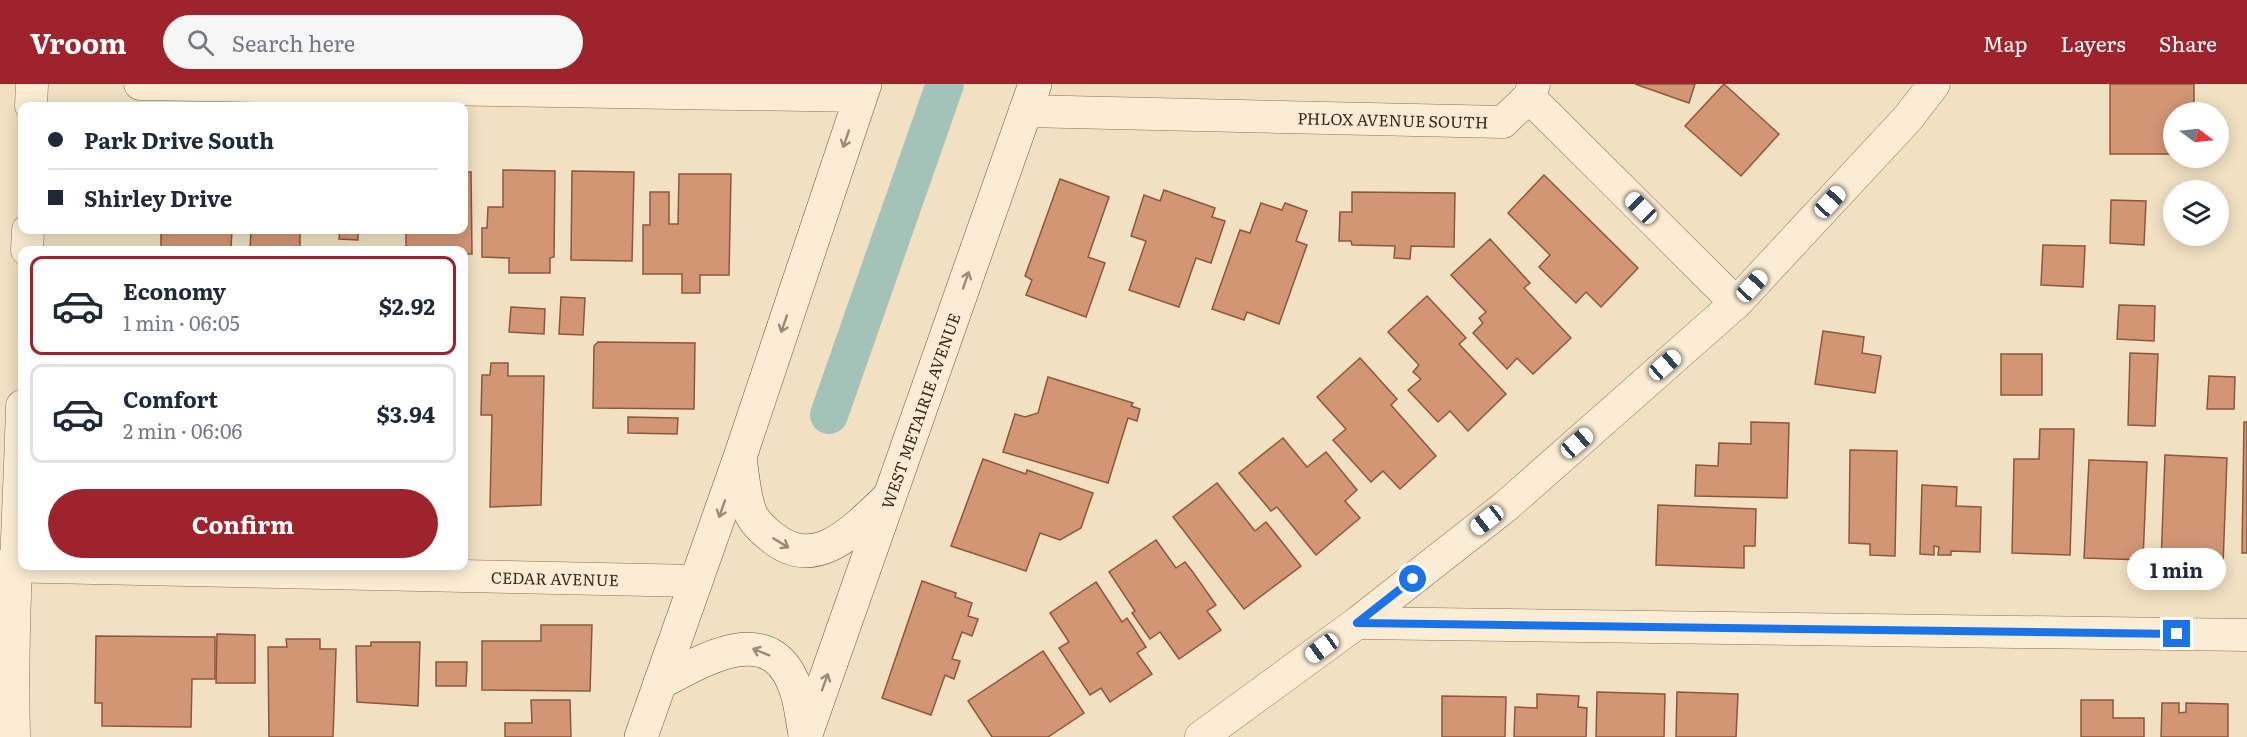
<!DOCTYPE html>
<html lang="en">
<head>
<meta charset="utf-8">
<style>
	body { margin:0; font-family:Literata,serif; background:#f6f6f7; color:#1f2937; height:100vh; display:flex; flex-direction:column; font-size:22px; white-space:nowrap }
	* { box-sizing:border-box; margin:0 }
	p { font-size:20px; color:#747a83 }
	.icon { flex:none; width:33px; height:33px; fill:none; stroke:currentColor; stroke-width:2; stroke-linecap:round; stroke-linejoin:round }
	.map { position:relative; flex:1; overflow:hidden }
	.details { position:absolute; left:18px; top:162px; width:450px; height:324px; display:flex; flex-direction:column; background:#fff; border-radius:12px; box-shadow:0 3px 15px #0003 }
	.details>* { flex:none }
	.banner { position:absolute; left:18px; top:18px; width:450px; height:132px; border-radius:12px; box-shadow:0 3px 15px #0003; display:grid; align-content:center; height:132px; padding:0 30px; background:#fff }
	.needle { width:39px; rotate:105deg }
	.tools { position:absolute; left:2163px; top:18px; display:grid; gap:12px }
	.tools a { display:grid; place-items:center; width:66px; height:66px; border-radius:50%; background:#fff; box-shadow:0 3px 15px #0003; font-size:30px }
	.end { position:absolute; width:27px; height:27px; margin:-14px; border:8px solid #1a73e8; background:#fff; box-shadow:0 0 0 3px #fff }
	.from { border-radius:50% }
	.bubble { position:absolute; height:42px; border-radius:21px; background:#fff; box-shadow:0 3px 15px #0003; font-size:20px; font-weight:700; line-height:42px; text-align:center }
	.car { position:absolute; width:18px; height:36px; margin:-18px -9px; border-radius:8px; box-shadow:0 0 4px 2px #0007; background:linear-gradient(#fff 24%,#345 0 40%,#fff 0 76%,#345 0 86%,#fff 0) }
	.banner b { display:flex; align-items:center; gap:21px; height:57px; font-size:22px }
	.banner b+b { border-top:2px solid #e0e1e3 }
	.banner i { width:15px; height:15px; background:#1f2937 }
	ul { padding:10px 0 0; list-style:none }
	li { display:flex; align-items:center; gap:18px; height:99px; margin:0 12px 9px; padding:0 18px; border:3px solid #e0e1e3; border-radius:12px }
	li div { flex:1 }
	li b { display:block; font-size:22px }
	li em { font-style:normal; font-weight:700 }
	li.on { border-color:#9f232c }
	li>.icon { width:54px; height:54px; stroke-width:1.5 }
	.cta { display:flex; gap:12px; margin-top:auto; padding:12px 30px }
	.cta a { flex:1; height:69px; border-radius:36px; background:#9f232c; color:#fff; font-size:24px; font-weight:700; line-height:69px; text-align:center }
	header { display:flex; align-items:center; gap:36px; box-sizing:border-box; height:84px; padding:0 30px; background:#9f232c; color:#fff }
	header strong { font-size:28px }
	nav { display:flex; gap:33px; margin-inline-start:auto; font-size:21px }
	.search { width:420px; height:54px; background:#f6f6f7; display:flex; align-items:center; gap:15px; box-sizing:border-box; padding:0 21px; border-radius:33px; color:#747a83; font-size:22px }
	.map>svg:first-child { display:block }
</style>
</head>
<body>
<header>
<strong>Vroom</strong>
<div class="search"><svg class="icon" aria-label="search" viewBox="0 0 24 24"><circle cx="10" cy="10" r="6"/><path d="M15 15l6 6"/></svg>Search here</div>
<nav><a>Map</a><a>Layers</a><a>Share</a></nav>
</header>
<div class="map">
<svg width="2247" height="653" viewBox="0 0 2247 653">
	<rect width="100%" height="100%" fill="#f1e0c2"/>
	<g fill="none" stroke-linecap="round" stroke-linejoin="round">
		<polyline stroke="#a4c3b8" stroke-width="38" points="829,331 945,0"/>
	</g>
	<g fill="#d29675" stroke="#8d573c" stroke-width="1.5">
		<polygon points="1635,0 1695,0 1689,19"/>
		<polygon points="1724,0 1779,50 1741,92 1685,42"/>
		<polygon points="2110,0 2194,0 2194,28 2174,28 2174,70 2110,70"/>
		<polygon points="503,86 555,87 554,173 550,174 550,189 509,189 509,174 482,173 482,144 487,144 488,123 503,123"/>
		<polygon points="572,87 634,88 632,177 571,176"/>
		<polygon points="464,88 471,88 472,170 464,170 464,166 406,166 406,146 464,146"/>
		<polygon points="679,90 731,90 729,191 700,191 700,209 682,209 682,190 643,190 643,141 650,141 650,108 669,108 669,140 678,140"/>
		<polygon points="1544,91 1638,184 1601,223 1586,208 1576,219 1539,183 1550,171 1508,129"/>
		<polygon points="1060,95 1109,113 1088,173 1105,179 1086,233 1026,211 1032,196 1025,192"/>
		<polygon points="1164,106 1215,124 1212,133 1225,137 1211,179 1196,174 1179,223 1129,206 1146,157 1131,152 1144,111 1160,117"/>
		<polygon points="1352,108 1455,109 1454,163 1411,162 1410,175 1394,174 1395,162 1352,161 1351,157 1339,157 1340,128 1352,128"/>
		<polygon points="2111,116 2146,117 2144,161 2110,159"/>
		<polygon points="1261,119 1282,126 1285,119 1307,127 1296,157 1307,161 1279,240 1247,228 1244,236 1212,225 1240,146 1250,149"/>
		<polygon points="161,146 232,146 231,166 161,166"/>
		<polygon points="251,146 300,146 300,166 250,166"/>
		<polygon points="340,146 358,146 358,156 339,155"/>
		<polygon points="1490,155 1530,199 1524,204 1571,254 1533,290 1517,274 1507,285 1473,249 1483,239 1479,234 1486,228 1451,191"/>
		<polygon points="2043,161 2085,162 2083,203 2041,201"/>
		<polygon points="1427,212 1466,254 1459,260 1506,310 1468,347 1450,327 1438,338 1408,306 1421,295 1413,288 1419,281 1388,248"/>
		<polygon points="561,213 585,214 583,251 559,250"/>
		<polygon points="2119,221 2155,222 2154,257 2117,255"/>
		<polygon points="511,223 545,225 544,250 509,248"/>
		<polygon points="1823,247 1864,253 1862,269 1881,272 1875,309 1815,300"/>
		<polygon points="598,258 695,259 694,325 593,324 594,262"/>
		<polygon points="2130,269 2158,270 2155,342 2128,341"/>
		<rect x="2001" y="270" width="41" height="41"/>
		<polygon points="1360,274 1397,315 1391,321 1436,372 1400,405 1383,387 1371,398 1333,356 1346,345 1317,313"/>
		<polygon points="491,279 508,279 508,292 544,292 541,421 490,423 492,331 481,331 482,291 490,291"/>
		<polygon points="2209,292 2235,293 2234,325 2207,325"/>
		<polygon points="1048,293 1133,319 1131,322 1140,325 1137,337 1128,334 1108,399 1003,368 1015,330 1025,333 1038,329"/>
		<polygon points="628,333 678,334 677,350 628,349"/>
		<polygon points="1751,338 1789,339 1787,414 1695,412 1696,381 1718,382 1719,359 1751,360"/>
		<polygon points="2244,338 2247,338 2247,469 2242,469"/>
		<polygon points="2040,345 2074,345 2070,471 2012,469 2014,375 2039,375"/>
		<polygon points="1283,354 1307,383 1326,368 1357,406 1345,417 1360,434 1316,471 1277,423 1271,427 1239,389"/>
		<polygon points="1850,366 1897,367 1895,472 1870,471 1870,460 1849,459"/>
		<polygon points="2165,371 2227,374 2223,481 2161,479"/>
		<polygon points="983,375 1026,390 1027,386 1093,409 1081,444 1060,456 1040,449 1026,487 951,462"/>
		<polygon points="2089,376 2147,378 2143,476 2084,474"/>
		<polygon points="1217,399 1255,447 1266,438 1301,482 1244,525 1173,433"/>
		<polygon points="1922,401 1957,403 1956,422 1981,423 1980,468 1951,467 1951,471 1938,471 1939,463 1934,462 1934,471 1920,470"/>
		<polygon points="1658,421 1756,425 1755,462 1744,462 1744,484 1656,481"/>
		<polygon points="1156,456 1176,484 1185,478 1192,487 1216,521 1207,527 1221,546 1179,575 1160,548 1150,555 1132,529 1135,527 1109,488"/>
		<polygon points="922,497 956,509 955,513 972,519 968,532 978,535 972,552 962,548 952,575 960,577 954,595 945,591 931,631 882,614"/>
		<polygon points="1096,498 1122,538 1127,534 1146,563 1137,569 1152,590 1110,618 1101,604 1090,611 1059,564 1069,558 1050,529"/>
		<polygon points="541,541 592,541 590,607 482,606 482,557 541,557"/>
		<polygon points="217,550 255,551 255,599 216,599"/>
		<polygon points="96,552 215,553 215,595 192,595 191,643 102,642 102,619 95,619"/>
		<polygon points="286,555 320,555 320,565 336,565 333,653 269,653 268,563 287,563"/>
		<polygon points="371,558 420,558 418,622 357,618 356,562 371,562"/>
		<polygon points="1043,567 1084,629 1048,653 992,653 968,617"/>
		<polygon points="436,578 467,578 466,602 436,602"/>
		<polygon points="1597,608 1665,610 1664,653 1596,653"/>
		<polygon points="1677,608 1738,610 1736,653 1676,653"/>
		<polygon points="1537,610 1579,612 1578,623 1587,624 1586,653 1514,653 1515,623 1537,624"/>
		<polygon points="1442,612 1506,613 1505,653 1442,653"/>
		<polygon points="531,616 570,616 571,653 505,653 505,639 532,639"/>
		<polygon points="2081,616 2113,616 2113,634 2144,634 2144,653 2081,653"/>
		<polygon points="2162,619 2179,619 2179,629 2186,628 2186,619 2228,620 2228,653 2161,653"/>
	</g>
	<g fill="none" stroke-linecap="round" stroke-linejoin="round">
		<defs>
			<g id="minor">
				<polyline points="140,0 861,12"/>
				<polyline points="1529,13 1736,219"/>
				<polyline points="31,22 32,0"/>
				<path id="s1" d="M1025 27 1503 38 1529 13 1534 0"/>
				<polyline points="27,166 28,146"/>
				<path id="s2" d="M0 482 696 497"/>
				<polyline points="1357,539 2247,551"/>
				<path d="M14 653C11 543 19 433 22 322"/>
				<polyline points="1201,653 1357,539 1506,422 1736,219 1908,34 1934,0"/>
			</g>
			<g id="secondary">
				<path d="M740 375C743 392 744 414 751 430 755 439 765 448 773 454 817 489 856 444 887 415"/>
				<path d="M660 599C705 575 774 532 797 609 801 622 802 636 805 650"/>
				<polyline points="641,653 740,373 865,0"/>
				<path id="s3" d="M805 653 1035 0"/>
			</g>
		</defs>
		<use href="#minor" stroke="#8c7057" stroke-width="33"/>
		<use href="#secondary" stroke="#6e513b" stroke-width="34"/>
		<use href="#minor" stroke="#fbedd5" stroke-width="32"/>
		<use href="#secondary" stroke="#fbedd5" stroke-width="33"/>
	</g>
	<defs><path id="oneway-shaft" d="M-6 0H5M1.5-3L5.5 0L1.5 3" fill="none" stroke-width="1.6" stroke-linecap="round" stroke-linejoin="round" transform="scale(1.5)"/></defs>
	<g stroke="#9b8b79">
		<use href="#oneway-shaft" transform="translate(846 55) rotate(109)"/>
		<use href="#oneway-shaft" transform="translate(966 196) rotate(-71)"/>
		<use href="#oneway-shaft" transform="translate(784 240) rotate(109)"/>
		<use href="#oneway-shaft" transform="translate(722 425) rotate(109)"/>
		<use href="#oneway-shaft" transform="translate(781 459) rotate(31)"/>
		<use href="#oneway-shaft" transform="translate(761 568) rotate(-158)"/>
		<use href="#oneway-shaft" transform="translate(825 598) rotate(-70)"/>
	</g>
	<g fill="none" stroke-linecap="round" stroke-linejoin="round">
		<polyline stroke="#1a73e8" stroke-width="8" points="1413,495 1357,539 2177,550"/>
	</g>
	<g text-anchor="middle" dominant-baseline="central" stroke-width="4.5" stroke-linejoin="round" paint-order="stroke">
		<g font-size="16" fill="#3b291d" stroke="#f8ead2">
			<text stroke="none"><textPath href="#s1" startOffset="368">PHLOX AVENUE SOUTH</textPath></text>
			<text stroke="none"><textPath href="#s3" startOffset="346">WEST METAIRIE AVENUE</textPath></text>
			<text stroke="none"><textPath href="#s2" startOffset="555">CEDAR AVENUE</textPath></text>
		</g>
	</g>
</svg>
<div class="tools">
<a><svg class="needle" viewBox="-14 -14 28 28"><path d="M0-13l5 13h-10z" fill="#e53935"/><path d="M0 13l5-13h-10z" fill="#747a83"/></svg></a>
<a><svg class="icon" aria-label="layers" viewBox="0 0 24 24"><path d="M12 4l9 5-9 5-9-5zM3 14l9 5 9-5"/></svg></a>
</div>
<i class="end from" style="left:1413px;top:495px"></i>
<i class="end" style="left:2177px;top:550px"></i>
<div class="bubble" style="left:2127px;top:464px;width:99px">1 min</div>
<i class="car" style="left:1830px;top:118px;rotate:43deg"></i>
<i class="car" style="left:1641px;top:124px;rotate:315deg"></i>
<i class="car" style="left:1752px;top:202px;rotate:43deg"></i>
<i class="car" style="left:1665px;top:281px;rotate:49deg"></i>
<i class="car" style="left:1577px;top:359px;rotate:49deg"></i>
<i class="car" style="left:1487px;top:436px;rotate:232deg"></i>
<i class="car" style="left:1322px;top:564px;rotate:234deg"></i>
<div class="banner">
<b><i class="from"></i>Park Drive South</b>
<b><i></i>Shirley Drive</b>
</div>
<section class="details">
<ul>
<li class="on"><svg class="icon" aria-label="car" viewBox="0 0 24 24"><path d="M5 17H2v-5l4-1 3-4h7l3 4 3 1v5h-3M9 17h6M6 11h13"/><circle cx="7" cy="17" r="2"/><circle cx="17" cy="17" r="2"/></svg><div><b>Economy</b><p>1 min · 06:05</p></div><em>$2.92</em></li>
<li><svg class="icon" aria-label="car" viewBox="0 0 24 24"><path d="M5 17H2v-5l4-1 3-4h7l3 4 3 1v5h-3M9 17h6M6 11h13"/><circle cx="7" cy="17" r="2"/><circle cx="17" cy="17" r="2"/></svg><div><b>Comfort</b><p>2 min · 06:06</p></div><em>$3.94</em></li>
</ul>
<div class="cta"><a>Confirm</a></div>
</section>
</div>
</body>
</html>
